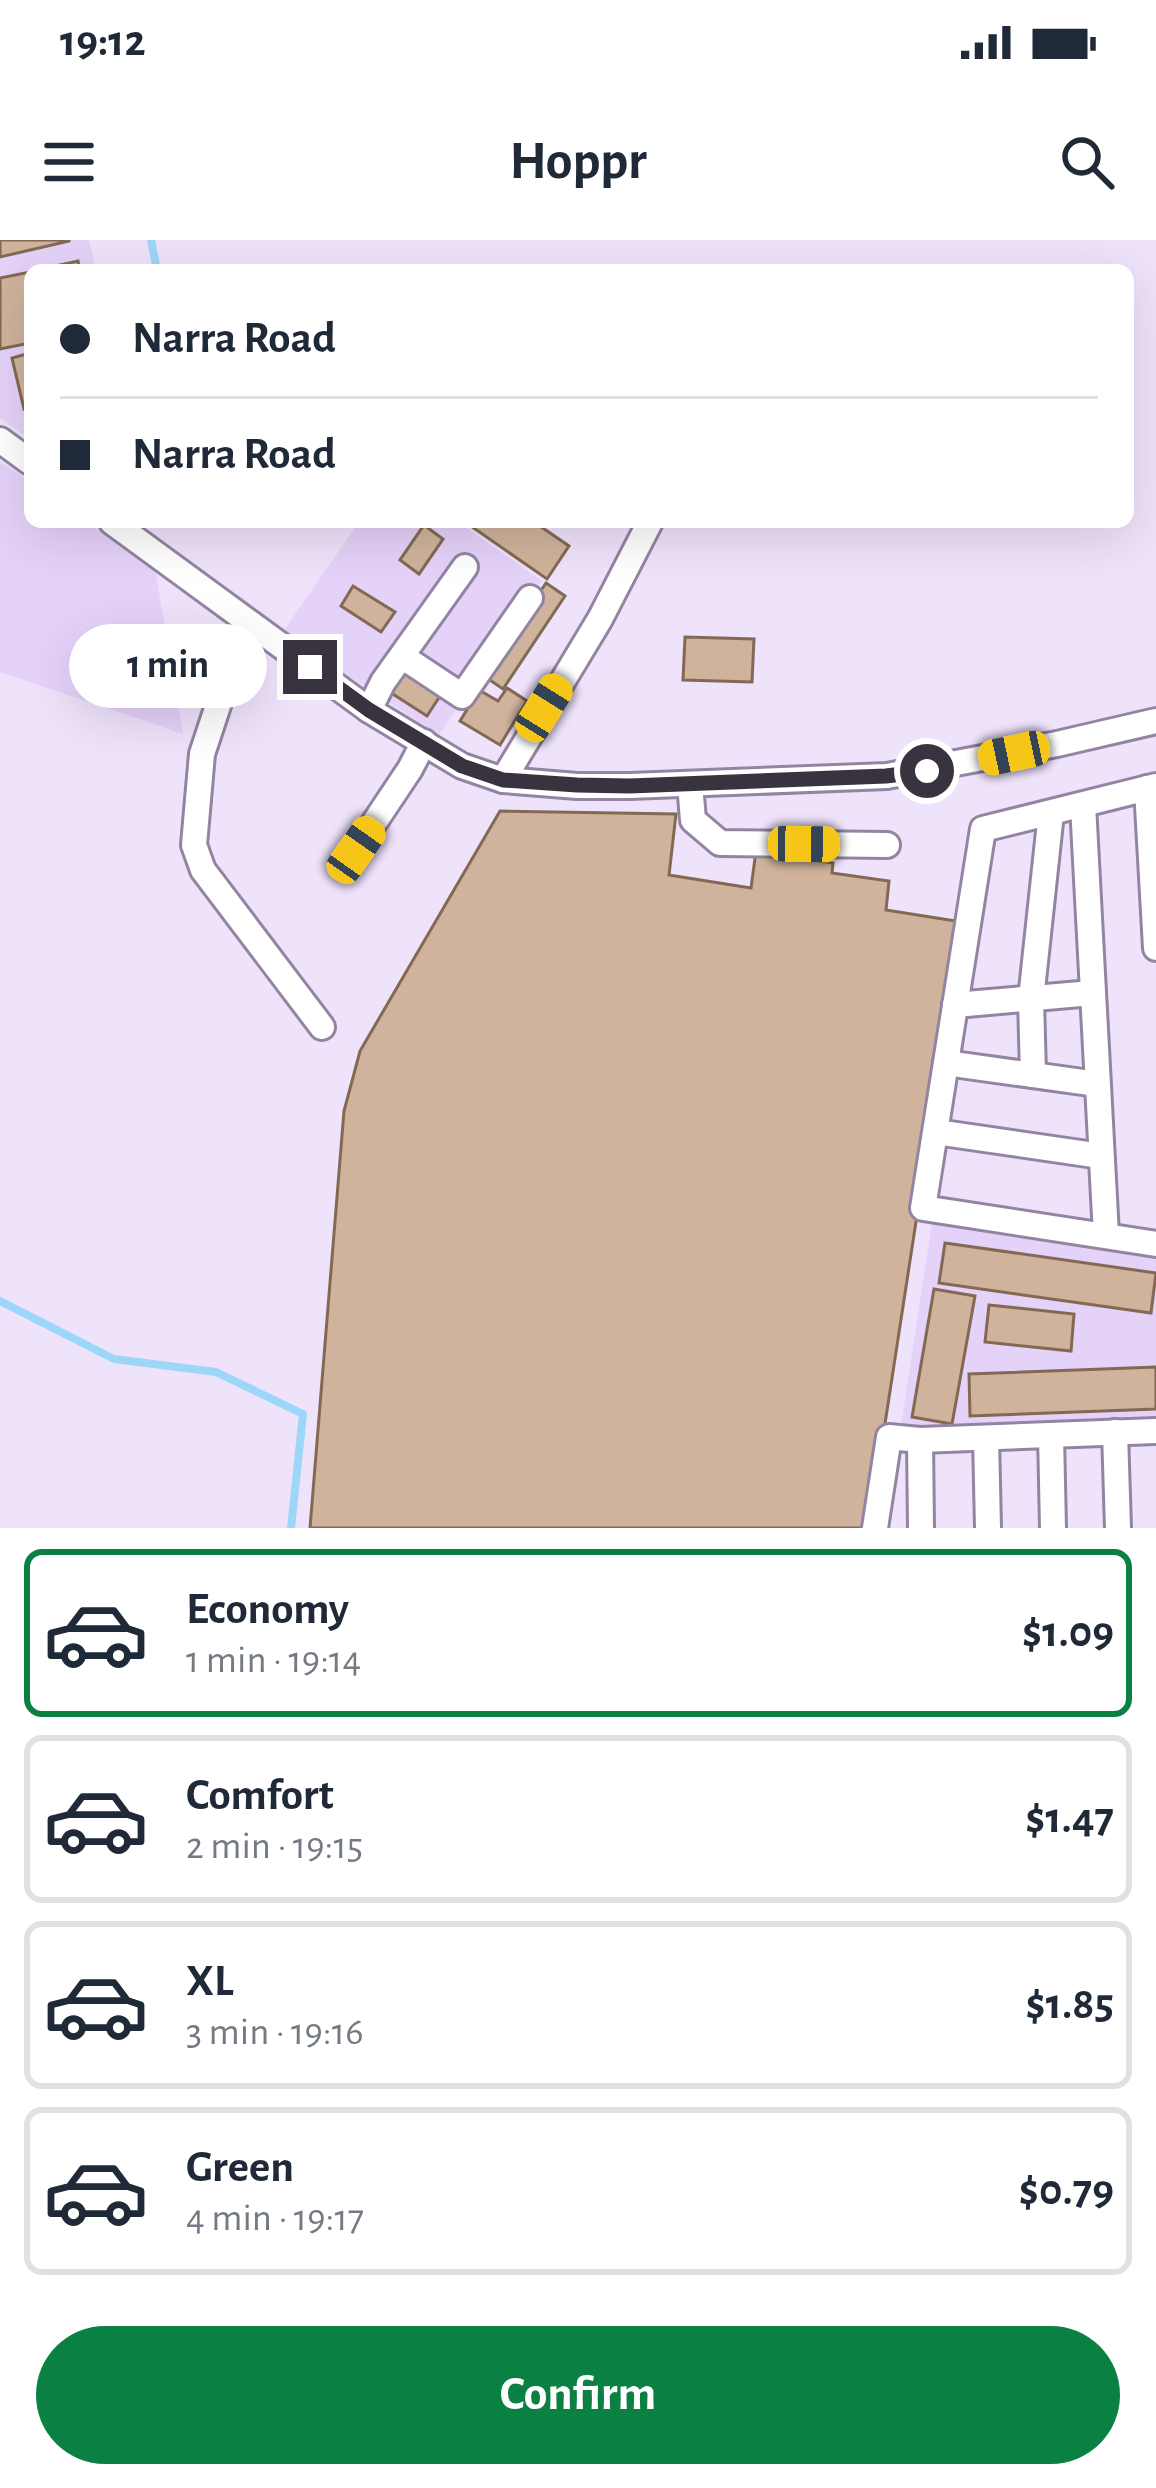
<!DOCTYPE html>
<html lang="en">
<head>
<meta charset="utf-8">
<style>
	body { margin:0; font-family:"Alegreya Sans",sans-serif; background:#f6f6f7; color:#1f2937; height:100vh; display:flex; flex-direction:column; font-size:45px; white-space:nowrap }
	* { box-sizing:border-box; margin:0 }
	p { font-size:39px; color:#747a83 }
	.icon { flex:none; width:66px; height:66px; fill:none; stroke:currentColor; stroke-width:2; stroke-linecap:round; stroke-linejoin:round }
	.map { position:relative; height:1288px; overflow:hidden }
	.side { display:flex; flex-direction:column; background:#fff; flex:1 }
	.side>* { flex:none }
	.top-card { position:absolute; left:24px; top:24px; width:1110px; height:264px; border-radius:18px; box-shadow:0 12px 48px #0002; display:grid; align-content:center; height:264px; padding:0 36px; background:#fff }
	.end { position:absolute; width:54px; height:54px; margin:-27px; border:15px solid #39333f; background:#fff; box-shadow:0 0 0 6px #fff }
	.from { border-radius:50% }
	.bubble { position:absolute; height:84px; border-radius:42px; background:#fff; box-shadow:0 12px 48px #0002; font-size:39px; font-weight:700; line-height:84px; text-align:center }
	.car { position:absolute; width:36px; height:72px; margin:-36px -18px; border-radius:15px; box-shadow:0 0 9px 3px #0007; background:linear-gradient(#f5c518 24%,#345 0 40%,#f5c518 0 76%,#345 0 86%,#f5c518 0) }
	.top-card b { display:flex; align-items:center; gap:42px; height:114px; font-size:45px }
	.top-card b+b { border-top:3px solid #e0e1e3 }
	.top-card i { width:30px; height:30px; background:#1f2937 }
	ul { padding:21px 0 0; list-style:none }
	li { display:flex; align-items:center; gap:36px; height:168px; margin:0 24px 18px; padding:0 12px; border:6px solid #e0e1e3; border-radius:18px }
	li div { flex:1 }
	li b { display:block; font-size:45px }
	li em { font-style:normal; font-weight:700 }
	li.on { border-color:#0b8043 }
	li>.icon { width:108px; height:108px; stroke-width:1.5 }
	.primary-button { display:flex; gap:24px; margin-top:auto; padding:24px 36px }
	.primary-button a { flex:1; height:138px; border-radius:72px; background:#0b8043; color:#fff; font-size:48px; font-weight:700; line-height:138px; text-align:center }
	.status { display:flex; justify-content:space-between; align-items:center; height:84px; padding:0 60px; background:#fff; direction:ltr }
	.status svg { height:33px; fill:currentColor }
	header { display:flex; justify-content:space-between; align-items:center; height:156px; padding:0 36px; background:#fff; font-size:54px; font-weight:700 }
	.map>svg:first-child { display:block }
</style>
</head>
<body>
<div class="status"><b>19:12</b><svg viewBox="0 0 49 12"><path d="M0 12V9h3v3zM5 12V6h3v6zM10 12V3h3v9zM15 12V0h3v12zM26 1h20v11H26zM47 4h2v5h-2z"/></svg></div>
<header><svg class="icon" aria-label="menu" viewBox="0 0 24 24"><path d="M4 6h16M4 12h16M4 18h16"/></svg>Hoppr<svg class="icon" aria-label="search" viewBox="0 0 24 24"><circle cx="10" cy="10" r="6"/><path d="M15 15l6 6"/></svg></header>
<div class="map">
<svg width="1156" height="1288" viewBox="0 0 1156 1288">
	<rect width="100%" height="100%" fill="#efe3fc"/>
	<g fill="#e5d2f9">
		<polygon points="0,0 89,0 96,30 30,30 30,199 0,178"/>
		<polygon points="0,222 30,242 30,282 87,282 155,329 183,494 0,432"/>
		<polygon points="359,282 458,282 542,341 439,495 282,393"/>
		<polygon points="932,982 1156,1015 1156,1179 925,1189 901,1186"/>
	</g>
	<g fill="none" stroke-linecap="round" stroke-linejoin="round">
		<g stroke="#9cd7fa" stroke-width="8">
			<polyline points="151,0 157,30"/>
			<polyline points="0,1061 114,1119 216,1132 303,1174 291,1288"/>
		</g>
	</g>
	<g fill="#cfb39c" stroke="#836954" stroke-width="3">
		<polygon points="0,0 69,0 69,1 0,17"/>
		<polygon points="78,21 80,30 37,30"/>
		<polygon points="30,32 30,103 0,109 0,38"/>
		<polygon points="30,113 30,167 24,169 12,118"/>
		<polygon points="465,282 534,282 569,306 547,339"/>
		<polygon points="424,285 443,299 419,334 400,320"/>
		<polygon points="546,343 565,356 503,449 484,436"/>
		<polygon points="353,346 395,372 381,392 341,366"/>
		<polygon points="685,397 754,399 752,442 683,440"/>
		<polygon points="400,426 442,453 427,476 385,449"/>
		<polygon points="507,448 527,461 500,505 460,481 479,450 498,461"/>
		<polygon points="500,571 676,574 669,635 751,648 756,611 833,623 832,633 889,641 886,670 962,682 869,1288 310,1288 344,871 360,811"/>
		<polygon points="945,1003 1156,1033 1151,1073 939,1043"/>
		<polygon points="934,1049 975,1056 952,1184 912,1177"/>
		<polygon points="989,1065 1074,1074 1071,1111 985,1102"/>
		<polygon points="1156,1127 1156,1169 970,1176 969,1134"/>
	</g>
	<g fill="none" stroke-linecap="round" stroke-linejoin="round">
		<defs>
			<g id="minor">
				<polyline points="0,200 30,222"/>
				<polyline points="112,282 369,470 462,526 503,540 577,546 630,546 887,536 1057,504 1156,481"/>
				<polyline points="251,384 236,411 202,514 194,605 203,630 322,787"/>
				<polyline points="403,417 462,456 530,358"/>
				<polyline points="369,470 383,442 465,327"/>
				<polyline points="503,540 600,379 650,282"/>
				<polyline points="690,544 693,580 720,603 887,605"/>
				<polyline points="1156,546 983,589 923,968 1156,1004"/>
				<polyline points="1147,548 1156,708"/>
				<polyline points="1083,565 1106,995"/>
				<polyline points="356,610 410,529 424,502"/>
				<polyline points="955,765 1092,753"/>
				<polyline points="946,823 1097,844"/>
				<polyline points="1033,835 1031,759 1051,573"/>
				<polyline points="936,892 1101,916"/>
				<polyline points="1115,1192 1118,1288"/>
				<polyline points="1051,1195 1053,1288"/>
				<polyline points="986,1198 988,1288"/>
				<polyline points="920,1200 921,1288"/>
				<polyline points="875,1288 889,1197 920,1200 1156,1191"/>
			</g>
		</defs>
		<use href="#minor" stroke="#9385a2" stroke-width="30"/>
		<use href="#minor" stroke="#fff" stroke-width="24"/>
	</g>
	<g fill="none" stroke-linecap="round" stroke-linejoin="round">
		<polyline stroke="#39333f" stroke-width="15" points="310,427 369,470 462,526 503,540 577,545 630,546 886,536 927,531"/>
	</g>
</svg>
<i class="end from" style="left:927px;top:531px"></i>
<i class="end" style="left:310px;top:427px"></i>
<div class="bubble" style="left:69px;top:384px;width:198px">1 min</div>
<i class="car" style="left:544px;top:468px;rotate:32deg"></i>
<i class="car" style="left:1014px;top:513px;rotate:258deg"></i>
<i class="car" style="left:804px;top:604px;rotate:91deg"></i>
<i class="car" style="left:356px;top:610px;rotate:35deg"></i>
<div class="top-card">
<b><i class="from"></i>Narra Road</b>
<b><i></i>Narra Road</b>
</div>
</div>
<section class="side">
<ul>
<li class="on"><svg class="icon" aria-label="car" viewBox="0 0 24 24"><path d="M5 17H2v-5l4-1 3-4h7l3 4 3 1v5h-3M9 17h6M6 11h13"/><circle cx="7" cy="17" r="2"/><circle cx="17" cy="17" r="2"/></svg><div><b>Economy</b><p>1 min · 19:14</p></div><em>$1.09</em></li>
<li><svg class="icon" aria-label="car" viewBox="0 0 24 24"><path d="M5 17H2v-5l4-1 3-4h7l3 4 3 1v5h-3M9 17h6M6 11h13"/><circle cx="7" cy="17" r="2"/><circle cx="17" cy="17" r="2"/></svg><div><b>Comfort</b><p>2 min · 19:15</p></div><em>$1.47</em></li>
<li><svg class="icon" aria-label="car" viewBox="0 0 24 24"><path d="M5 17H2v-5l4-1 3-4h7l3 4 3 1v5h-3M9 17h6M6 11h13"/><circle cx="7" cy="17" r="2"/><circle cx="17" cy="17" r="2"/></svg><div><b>XL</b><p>3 min · 19:16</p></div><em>$1.85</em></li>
<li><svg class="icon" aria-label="car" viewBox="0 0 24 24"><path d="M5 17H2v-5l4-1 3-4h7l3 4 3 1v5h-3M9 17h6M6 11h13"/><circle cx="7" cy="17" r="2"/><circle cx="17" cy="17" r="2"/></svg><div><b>Green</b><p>4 min · 19:17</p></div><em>$0.79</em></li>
</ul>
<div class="primary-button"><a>Confirm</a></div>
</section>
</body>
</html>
